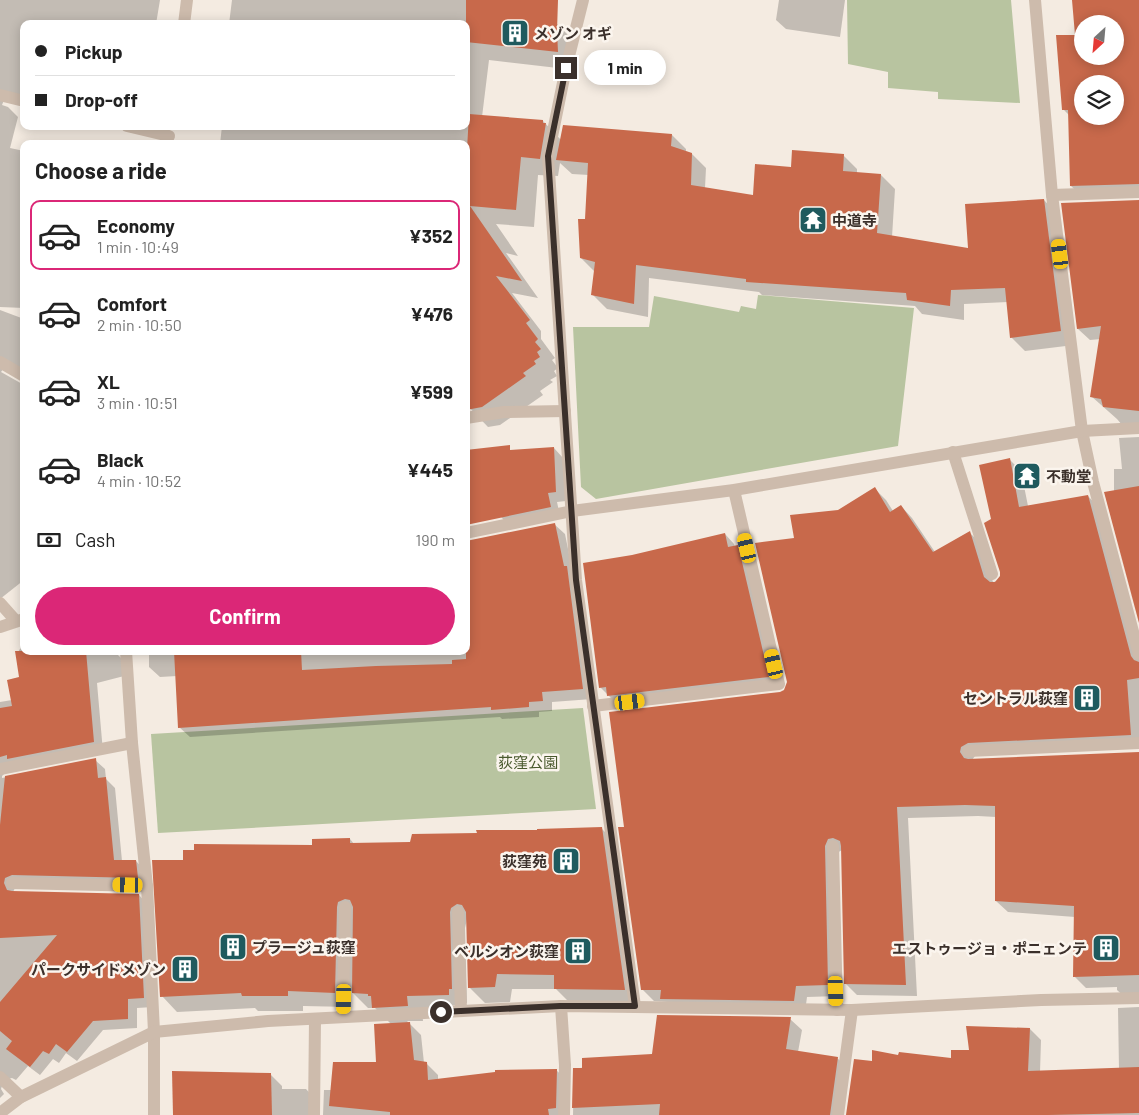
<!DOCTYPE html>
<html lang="en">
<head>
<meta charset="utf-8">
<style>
	body { margin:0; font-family:Barlow,"Noto Sans JP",sans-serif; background:#f2f2f2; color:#222; height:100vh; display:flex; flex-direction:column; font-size:19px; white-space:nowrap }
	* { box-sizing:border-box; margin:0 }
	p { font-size:16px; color:#767676 }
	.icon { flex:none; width:28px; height:28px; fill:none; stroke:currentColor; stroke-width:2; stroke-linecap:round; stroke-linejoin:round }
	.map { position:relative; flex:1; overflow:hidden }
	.side { position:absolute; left:20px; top:140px; width:450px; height:515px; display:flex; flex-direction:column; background:#fff; border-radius:10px; box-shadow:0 2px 12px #0003 }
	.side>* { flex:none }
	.hud { position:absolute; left:20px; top:20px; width:450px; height:110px; border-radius:10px; box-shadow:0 2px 12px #0003; display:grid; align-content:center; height:110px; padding:0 15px; background:#fff }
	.needle { width:32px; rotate:206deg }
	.controls { position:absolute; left:1074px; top:15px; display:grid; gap:10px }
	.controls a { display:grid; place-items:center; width:50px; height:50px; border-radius:50%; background:#fff; box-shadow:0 2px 12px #0003; font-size:25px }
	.end { position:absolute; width:22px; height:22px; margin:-11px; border:6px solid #3b302b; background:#fff; box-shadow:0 0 0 2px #fff }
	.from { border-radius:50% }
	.bubble { position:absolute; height:35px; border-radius:18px; background:#fff; box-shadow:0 2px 12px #0003; font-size:16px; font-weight:700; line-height:35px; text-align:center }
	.car { position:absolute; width:15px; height:30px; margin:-15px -8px; border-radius:6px; box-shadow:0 0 4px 1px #0007; background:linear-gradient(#f5c518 24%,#345 0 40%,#f5c518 0 76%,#345 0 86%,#f5c518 0) }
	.hud b { display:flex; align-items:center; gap:18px; height:48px; font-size:19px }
	.hud b+b { border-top:1px solid #e0e0e0 }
	.hud i { width:12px; height:12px; background:#222 }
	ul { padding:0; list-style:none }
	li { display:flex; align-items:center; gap:15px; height:70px; margin:0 10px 8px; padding:0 5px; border:2px solid transparent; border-radius:10px }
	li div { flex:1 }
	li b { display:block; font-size:19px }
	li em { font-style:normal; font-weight:700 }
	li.active { border-color:#db2777 }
	li>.icon { width:45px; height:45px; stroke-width:1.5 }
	h2 { padding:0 15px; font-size:22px; line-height:60px }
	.pay { display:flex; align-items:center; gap:12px; height:55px; padding:0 15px; font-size:19px }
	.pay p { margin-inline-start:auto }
	.cta { display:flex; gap:10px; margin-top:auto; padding:10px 15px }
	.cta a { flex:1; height:58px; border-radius:30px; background:#db2777; color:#fff; font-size:20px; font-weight:700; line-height:58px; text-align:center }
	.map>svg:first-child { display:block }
</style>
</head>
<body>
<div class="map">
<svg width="1139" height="1115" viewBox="0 0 1139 1115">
	<rect width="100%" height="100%" fill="#f4ebe1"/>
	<g fill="#b8c4a0">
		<polygon points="847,0 1011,0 1020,103 938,99 938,92 888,88 888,72 848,64"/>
		<polygon points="758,295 914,308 898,446 596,499 581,487 573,327 649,327 654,296 739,312 741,306 756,309"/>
		<polygon points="583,708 596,809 158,833 151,734"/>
	</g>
	<g fill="#0003" fill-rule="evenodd">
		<polygon points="0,0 160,0 156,24 24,24 24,94 22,99 4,100 2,105 8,107 18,117 10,148 24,151 24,308 0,307"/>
		<polygon points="232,0 472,0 556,23 574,41 575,70 489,60 482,117 543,121 561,140 672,135 686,149 686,152 692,154 706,168 705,188 754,196 792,168 843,155 857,169 857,173 881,175 895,189 892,237 969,250 1044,200 1058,215 1074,345 1025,351 1011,337 1008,302 964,304 964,320 922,314 915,306 762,295 759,292 649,278 648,317 607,309 593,295 595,272 581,258 586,221 589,175 572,174 560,163 558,176 538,175 534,227 496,224 518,256 506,253 538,298 512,293 541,331 541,339 555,358 552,360 558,368 554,371 557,376 550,380 553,382 540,391 543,395 500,425 488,427 466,404 466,144 220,144 222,126 466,126 466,24 229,24"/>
		<polygon points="779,0 845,0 840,37 786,29 776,20"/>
		<path d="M1073 0H1139V195L1083 197 1071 186 1070 116 1064 110 1077 36ZM1082 24H1115V56H1082ZM1082 84H1115V116H1082Z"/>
		<polygon points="1139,201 1139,432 1128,432 1117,419 1091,396 1101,339 1090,340 1078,329"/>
		<polygon points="0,310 24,319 24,370 6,365 1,372 24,385 24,580 0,599"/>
		<polygon points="1139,437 1139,618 1114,492 1114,469 1122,469 1119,438"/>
		<polygon points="554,448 563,458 566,501 557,502 560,516 511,527 501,517"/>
		<polygon points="1010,460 1021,471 1028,506 1088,496 1099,508 1139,657 1139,746 975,756 972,760 1139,754 1139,1002 1129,1001 1117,990 1117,987 1086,988 1074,976 1075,917 1008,912 996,901 996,817 978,816 908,818 917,996 857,995 846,984 842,850 837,853 839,996 807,997 805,1012 654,1001 642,989 626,828 780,693 785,691 788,682 795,539 875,489 886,500 893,511 901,506 912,518 935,552 969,532 981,544 993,582 999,581 1001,572 992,520"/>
		<polygon points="554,524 565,534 573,574 592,699 552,702 552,711 539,712 539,717 502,719 500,717 190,737 179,727 177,676 160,677 149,667 149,651 466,651"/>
		<polygon points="725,534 734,544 735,547 738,547 748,556 778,686 618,705 600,687 632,556"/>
		<polygon points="24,642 24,651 114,651 127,664 128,675 97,683 103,752 8,770 2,776 2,778 95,760 105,769 106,779 115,788 122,861 136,861 145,871 147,887 15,888 13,892 139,895 148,905 153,1007 137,1008 137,1028 103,1030 77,1061 66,1053 59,1063 53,1059 40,1075 28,1066 16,1080 12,1078 4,1080 1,1089 4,1094 0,1098 0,702 12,700 21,678 17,654"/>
		<polygon points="602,829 617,844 639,1004 570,1003 556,989 512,989 510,1002 485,1003 470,988 467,919 465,928 467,1003 422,1011 423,1021 407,1021 421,1035 424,1063 426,1063 438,1075 438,1080 556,1070 568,1081 567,1115 323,1115 324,1090 332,1090 378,1063 391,1024 375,1008 368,1008 350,990 350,1007 303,1006 303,1011 258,1011 255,1008 177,1012 162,996 184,862 313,846 350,839 354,844 412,843"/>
		<polygon points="1139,1007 1139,1115 847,1115 873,1063 899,1056 952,1059 1030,1029 1041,1040 1040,1072 1119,1069 1118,1008"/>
		<polygon points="790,1019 802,1030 798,1052 837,1058 849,1069 842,1115 573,1115 574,1069 653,1056"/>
		<polygon points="271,1075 282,1086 282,1089 306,1089 317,1101 317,1115 174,1115"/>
	</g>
	<g fill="#c8694b" fill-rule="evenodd">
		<polygon points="466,0 558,0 557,31 558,52 466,42"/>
		<path d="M1072 0H1139V184L1070 186 1068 110H1062L1056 35H1075ZM1082 24H1115V56H1082ZM1082 84H1115V116H1082Z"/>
		<polygon points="469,114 543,120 543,123 546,123 540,159 521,157 516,210 470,206 522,281 496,276 530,320 526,323 538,339 535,342 541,349 537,352 540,357 534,361 536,364 523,373 526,376 482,407 466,410 466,167"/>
		<polygon points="563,125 672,134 671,146 692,153 691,185 753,195 755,164 791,167 792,150 844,154 843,171 881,174 877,233 968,248 965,204 1044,199 1061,331 1010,338 1005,288 951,290 950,306 907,300 906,293 746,282 746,279 636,265 634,304 591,295 595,262 580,258 578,219 585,219 588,163 556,160"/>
		<polygon points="1139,200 1139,411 1103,407 1101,399 1090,397 1101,326 1077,329 1061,203"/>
		<polygon points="510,445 510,450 554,447 556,492 548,493 551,507 466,525 466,450"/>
		<polygon points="1010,458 1019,507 1088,495 1131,656 1134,660 1139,662 1139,678 1127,680 1131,735 968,743 961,747 960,752 964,758 968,759 1139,752 1139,975 1073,977 1074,906 995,901 995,806 965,805 897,807 906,985 844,984 841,846 840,841 833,838 828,839 825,846 828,985 796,986 794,1001 660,999 661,990 641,990 618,827 624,827 609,712 780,692 784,690 787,682 755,543 794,538 790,515 838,510 875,487 890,512 901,505 933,552 970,531 984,577 990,582 995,582 1000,576 1000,572 984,523 991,519 979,465"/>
		<polygon points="1139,486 1139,623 1104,492"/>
		<polygon points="555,523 564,566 567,566 583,689 542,692 543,701 529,702 529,707 491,710 491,707 178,728 174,651 301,651 302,670 376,666 452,664 452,660 466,659 466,541"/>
		<polygon points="725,533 728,547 738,545 769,677 607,696 606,687 599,688 583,563 632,555"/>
		<polygon points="15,651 86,651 94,742 7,759 7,755 0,757 0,708 12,706 7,680 19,677"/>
		<polygon points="96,758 98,778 106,777 114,860 136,860 138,878 12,875 5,878 4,883 7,890 12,891 139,894 144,998 128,999 128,1019 93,1021 67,1052 56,1044 49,1054 43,1051 30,1067 6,1049 12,1041 0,1031 0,1002 57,935 0,938 0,825 5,776"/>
		<polygon points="602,827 625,990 554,989 554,975 497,974 495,987 468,988 466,912 462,905 457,904 451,908 450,912 452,989 449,989 449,995 407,996 408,1006 372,1008 371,996 368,996 368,994 352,993 353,907 350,900 345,899 338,902 337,907 335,993 288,991 288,996 242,996 241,993 160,997 152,860 183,860 183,850 194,850 194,844 312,845 312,839 350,838 350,843 410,842 412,834 477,833 476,830 537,830 537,829"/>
		<polygon points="657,1015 791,1017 786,1049 838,1057 830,1115 659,1115 660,1104 572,1108 573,1068 582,1068 582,1058 652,1054"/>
		<polygon points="410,1022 414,1060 427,1062 428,1080 495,1072 495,1070 557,1069 556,1108 548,1109 549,1115 390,1115 390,1112 329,1106 333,1062 376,1062 374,1024"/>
		<polygon points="966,1026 1030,1028 1028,1071 1139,1067 1139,1113 1048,1115 846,1115 854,1059 872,1061 872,1050 898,1055 899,1052 951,1058 951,1050 969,1050"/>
		<polygon points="172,1071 271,1073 272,1115 173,1115"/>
	</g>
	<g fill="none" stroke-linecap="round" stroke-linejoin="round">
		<g stroke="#cdbbac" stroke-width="12">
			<polyline points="583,0 566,68 548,156 576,580 635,1006"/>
			<polyline points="1035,0 1052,195 1082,431 1093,482 1139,654"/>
			<polyline points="184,24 187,0"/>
			<polyline points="0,95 24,101"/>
			<polyline points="127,126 169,136"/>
			<polyline points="1052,195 1139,192"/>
			<polyline points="0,362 24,376"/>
			<polyline points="466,418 504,412 565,411"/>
			<polyline points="953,452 992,574"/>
			<polyline points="466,533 572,511 734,490 1082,431 1139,428"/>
			<polyline points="0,603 16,621"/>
			<polyline points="0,627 24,619"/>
			<polyline points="126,651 132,743 147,886 154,1032 154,1115"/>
			<polyline points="593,706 779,684 734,490"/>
			<polyline points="968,751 1139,743"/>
			<polyline points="0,769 132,743"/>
			<polyline points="833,846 837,1010"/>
			<polyline points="12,883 147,886"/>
			<polyline points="458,912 461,1011"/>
			<polyline points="561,1006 565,1065 564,1115"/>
			<polyline points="343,1017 345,907"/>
			<polyline points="0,1077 21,1097"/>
			<polyline points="0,1113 21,1097 154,1032 268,1021 561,1006 852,1010 1041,1000 1139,998"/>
			<polyline points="314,1115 315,1019"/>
			<polyline points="838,1115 852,1010"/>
		</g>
	</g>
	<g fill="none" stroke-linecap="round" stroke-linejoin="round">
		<polyline stroke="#3b302b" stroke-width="6" points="441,1012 560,1006 635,1006 576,580 548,156 566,68"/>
	</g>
	<defs>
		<symbol id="building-square" viewBox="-11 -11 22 22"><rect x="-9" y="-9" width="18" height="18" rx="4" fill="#1f5a5e" stroke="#fbf5ee"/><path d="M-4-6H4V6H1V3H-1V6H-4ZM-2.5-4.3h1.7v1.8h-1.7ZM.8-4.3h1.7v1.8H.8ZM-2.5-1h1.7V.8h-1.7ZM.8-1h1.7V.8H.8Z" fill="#fff"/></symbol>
		<symbol id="temple-square" viewBox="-11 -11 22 22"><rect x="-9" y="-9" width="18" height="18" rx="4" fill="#1f5a5e" stroke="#fbf5ee"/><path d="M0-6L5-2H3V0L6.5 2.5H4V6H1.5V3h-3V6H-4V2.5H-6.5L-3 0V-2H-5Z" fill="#fff"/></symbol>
	</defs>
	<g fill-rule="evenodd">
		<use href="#building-square" x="499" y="17" width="32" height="32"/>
		<use href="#temple-square" x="797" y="204" width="32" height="32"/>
		<use href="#temple-square" x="1011" y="460" width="32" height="32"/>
		<use href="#building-square" x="1071" y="682" width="32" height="32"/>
		<use href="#building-square" x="550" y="845" width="32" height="32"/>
		<use href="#building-square" x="217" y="931" width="32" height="32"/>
		<use href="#building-square" x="1090" y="932" width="32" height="32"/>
		<use href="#building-square" x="562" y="935" width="32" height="32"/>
		<use href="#building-square" x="169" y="953" width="32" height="32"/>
	</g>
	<g text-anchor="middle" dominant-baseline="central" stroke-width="5" stroke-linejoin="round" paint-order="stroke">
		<g font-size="15" font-weight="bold" fill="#3b302b" stroke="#fbf5ee" text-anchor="end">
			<text x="534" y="33" text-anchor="start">メゾン オギ</text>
			<text x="832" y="220" text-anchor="start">中道寺</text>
			<text x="1046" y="476" text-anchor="start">不動堂</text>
			<text x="1068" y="698">セントラル荻窪</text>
			<text x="547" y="861">荻窪苑</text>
			<text x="252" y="947" text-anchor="start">プラージュ荻窪</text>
			<text x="1087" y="948">エストゥージョ・ポニェンテ</text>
			<text x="559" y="951">ベルシオン荻窪</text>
			<text x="166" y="969">パークサイドメゾン</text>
		</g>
		<g font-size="15" fill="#4a5a2e" stroke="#fbf5ee">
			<text x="528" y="762">荻窪公園</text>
		</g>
	</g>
</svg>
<div class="controls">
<a><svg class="needle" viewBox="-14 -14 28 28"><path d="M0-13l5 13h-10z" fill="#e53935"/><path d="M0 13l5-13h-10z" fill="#767676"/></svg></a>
<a><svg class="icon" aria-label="layers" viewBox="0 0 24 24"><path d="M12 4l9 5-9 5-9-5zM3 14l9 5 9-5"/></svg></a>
</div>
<i class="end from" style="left:441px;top:1012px"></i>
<i class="end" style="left:566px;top:68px"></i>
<div class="bubble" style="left:584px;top:50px;width:82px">1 min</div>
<i class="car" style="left:1060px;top:254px;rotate:353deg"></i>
<i class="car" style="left:747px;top:548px;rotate:347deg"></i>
<i class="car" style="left:774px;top:664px;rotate:347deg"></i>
<i class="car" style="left:630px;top:702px;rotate:83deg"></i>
<i class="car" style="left:128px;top:885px;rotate:271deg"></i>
<i class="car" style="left:836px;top:991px;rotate:178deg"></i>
<i class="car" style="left:344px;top:999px;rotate:181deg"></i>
<div class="hud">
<b><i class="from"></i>Pickup</b>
<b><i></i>Drop-off</b>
</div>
<section class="side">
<h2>Choose a ride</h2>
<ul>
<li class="active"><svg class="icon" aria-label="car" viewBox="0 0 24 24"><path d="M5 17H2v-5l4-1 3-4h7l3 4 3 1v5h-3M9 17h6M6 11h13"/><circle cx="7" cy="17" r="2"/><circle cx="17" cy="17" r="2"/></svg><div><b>Economy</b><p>1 min · 10:49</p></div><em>¥352</em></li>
<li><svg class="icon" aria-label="car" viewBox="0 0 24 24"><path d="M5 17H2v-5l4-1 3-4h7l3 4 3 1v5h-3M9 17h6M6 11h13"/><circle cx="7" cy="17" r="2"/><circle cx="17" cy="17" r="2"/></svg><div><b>Comfort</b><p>2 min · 10:50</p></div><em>¥476</em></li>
<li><svg class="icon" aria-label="car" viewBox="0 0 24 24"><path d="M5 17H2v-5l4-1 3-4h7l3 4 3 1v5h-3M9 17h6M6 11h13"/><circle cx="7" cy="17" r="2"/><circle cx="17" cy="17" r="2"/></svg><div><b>XL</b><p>3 min · 10:51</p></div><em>¥599</em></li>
<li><svg class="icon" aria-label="car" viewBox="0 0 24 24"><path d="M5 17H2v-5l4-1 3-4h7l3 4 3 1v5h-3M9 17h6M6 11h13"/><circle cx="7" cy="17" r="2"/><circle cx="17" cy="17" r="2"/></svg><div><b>Black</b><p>4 min · 10:52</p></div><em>¥445</em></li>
</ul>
<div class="pay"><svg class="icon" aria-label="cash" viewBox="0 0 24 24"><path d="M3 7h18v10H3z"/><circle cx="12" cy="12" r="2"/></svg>Cash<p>190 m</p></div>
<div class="cta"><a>Confirm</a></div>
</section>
</div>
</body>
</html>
